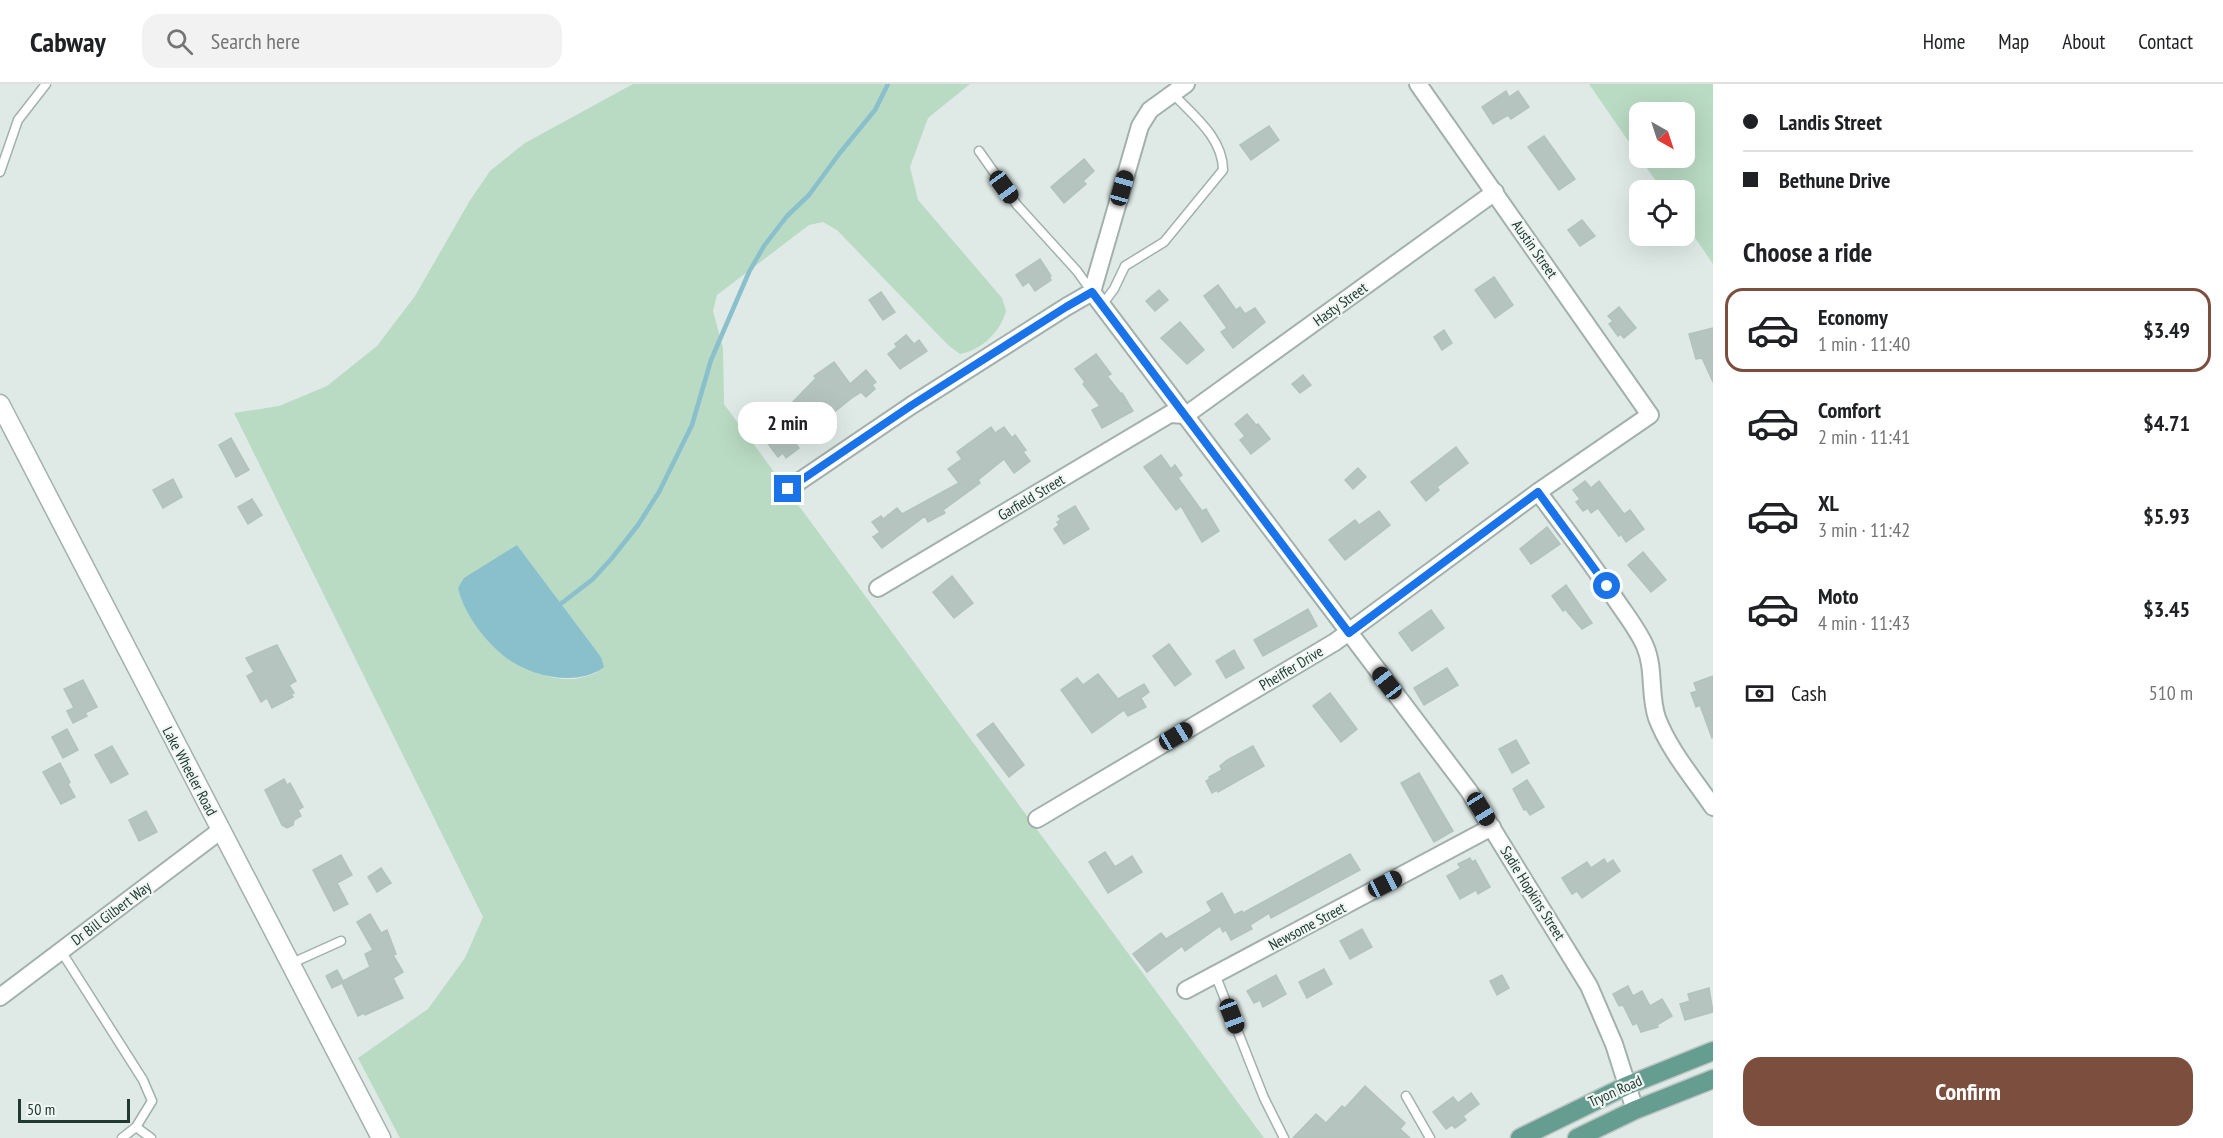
<!DOCTYPE html>
<html lang="en">
<head>
<meta charset="utf-8">
<style>
	body { margin:0; font-family:"PT Sans Narrow",sans-serif; background:#f2f2f2; color:#202124; height:100vh; display:flex; flex-direction:column; font-size:22px; white-space:nowrap }
	* { box-sizing:border-box; margin:0 }
	p { font-size:20px; color:#757577 }
	.icon { flex:none; width:33px; height:33px; fill:none; stroke:currentColor; stroke-width:2; stroke-linecap:round; stroke-linejoin:round }
	.map { position:relative; flex:1; overflow:hidden }
	.sheet { display:flex; flex-direction:column; background:#fff; width:510px }
	.sheet>* { flex:none }
	.hud { display:grid; align-content:center; height:132px; padding:0 30px; background:#fff }
	.needle { width:39px; rotate:141deg }
	.buttons { position:absolute; left:1629px; top:18px; display:grid; gap:12px }
	.buttons a { display:grid; place-items:center; width:66px; height:66px; border-radius:12px; background:#fff; box-shadow:0 6px 24px #0002; font-size:30px }
	.scale { position:absolute; left:18px; bottom:15px; width:112px; box-sizing:border-box; padding-left:6px; border:3px solid #213933; border-top:0; font-size:16px; line-height:21px; white-space:nowrap; color:#213933; -webkit-text-stroke:4px #f0f7f3; paint-order:stroke }
	.end { position:absolute; width:27px; height:27px; margin:-14px; border:8px solid #1a73e8; background:#fff; box-shadow:0 0 0 3px #fff }
	.from { border-radius:50% }
	.bubble { position:absolute; height:42px; border-radius:18px; background:#fff; box-shadow:0 6px 24px #0002; font-size:20px; font-weight:600; line-height:42px; text-align:center }
	.car { position:absolute; width:18px; height:36px; margin:-18px -9px; border-radius:8px; box-shadow:0 0 4px 2px #0007; background:linear-gradient(#222 24%,#8ab4d8 0 40%,#222 0 76%,#8ab4d8 0 86%,#222 0) }
	.hud b { display:flex; align-items:center; gap:21px; height:57px; font-size:22px }
	.hud b+b { border-top:2px solid #e0e0e0 }
	.hud i { width:15px; height:15px; background:#202124 }
	ul { padding:0; list-style:none }
	li { display:flex; align-items:center; gap:18px; height:84px; margin:0 12px 9px; padding:0 18px; border:3px solid transparent; border-radius:18px }
	li div { flex:1 }
	li b { display:block; font-size:22px }
	li em { font-style:normal; font-weight:600 }
	li.on { border-color:#7b4e3e }
	li>.icon { width:54px; height:54px; stroke-width:1.5 }
	h2 { padding:0 30px; font-size:27px; line-height:72px }
	.pay { display:flex; align-items:center; gap:15px; height:66px; padding:0 30px; font-size:22px }
	.pay p { margin-inline-start:auto }
	.primary-button { display:flex; gap:12px; margin-top:auto; padding:12px 30px }
	.primary-button a { flex:1; height:69px; border-radius:18px; background:#7b4e3e; color:#fff; font-size:24px; font-weight:600; line-height:69px; text-align:center }
	header { display:flex; align-items:center; gap:36px; box-sizing:border-box; height:84px; padding:0 30px; background:#fff; border-bottom:2px solid #e0e0e0 }
	header strong { font-size:28px }
	nav { display:flex; gap:33px; margin-inline-start:auto; font-size:21px }
	.search { width:420px; height:54px; background:#f2f2f2; display:flex; align-items:center; gap:15px; box-sizing:border-box; padding:0 21px; border-radius:18px; color:#757577; font-size:22px }
	main { display:flex; flex:1; min-height:0 }
	.map>svg:first-child { display:block }
</style>
</head>
<body>
<header>
<strong>Cabway</strong>
<div class="search"><svg class="icon" aria-label="search" viewBox="0 0 24 24"><circle cx="10" cy="10" r="6"/><path d="M15 15l6 6"/></svg>Search here</div>
<nav><a>Home</a><a>Map</a><a>About</a><a>Contact</a></nav>
</header>
<main>
<div class="map">
<svg width="1713" height="1054" viewBox="0 0 1713 1054">
	<rect width="100%" height="100%" fill="#dfeae6"/>
	<g fill="#b9dac3" fill-rule="evenodd">
		<path d="M633 0H970L928 34 910 83 918 116 1002 214 1006 227C1000 249 981 266 960 270L948 261 837 146 823 138 809 141 717 211 713 227 723 264 724 320 1264 1054H400L358 974 428 925 465 874 483 833 234 329 279 322 327 302 377 262 415 212 469 118 490 87 525 59ZM517 461 601 573 597 588C545 616 469 555 458 504Z"/>
		<path d="M1589 0H1713V180L1685 139 1684 106H1662ZM1684 28V74H1640V28Z"/>
	</g>
	<path fill="#8abfcc" d="M517 461 601 573 604 583C578 603 533 593 508 575 487 560 463 529 458 504L464 494Z"/>
	<g fill="none" stroke-linecap="round" stroke-linejoin="round">
		<polyline stroke="#8abfcc" stroke-width="4.5" points="558,522 593,495 612,474 638,441 659,408 692,341 711,276 749,188 764,162 787,132 809,111 839,70 875,26 888,0"/>
	</g>
	<g fill="#b5c4bf" stroke="#b2c3bd" stroke-width="1.5">
		<polygon points="1506,7 1509,13 1518,7 1529,23 1511,35 1508,31 1493,40 1482,23"/>
		<polygon points="1269,42 1279,56 1251,76 1240,61"/>
		<polygon points="1544,52 1575,95 1559,106 1528,63"/>
		<polygon points="1084,75 1094,87 1083,97 1086,100 1064,119 1051,103"/>
		<polygon points="1582,136 1595,152 1580,162 1568,146"/>
		<polygon points="1040,175 1051,192 1049,193 1051,196 1035,207 1029,198 1023,202 1016,191"/>
		<polygon points="1494,193 1513,221 1495,234 1475,206"/>
		<polygon points="1218,201 1236,226 1240,223 1245,230 1255,224 1265,238 1233,264 1221,248 1227,244 1204,212"/>
		<polygon points="1159,206 1168,216 1155,227 1146,217"/>
		<polygon points="881,208 895,228 883,236 869,216"/>
		<polygon points="1619,223 1636,244 1624,254 1620,250 1618,252 1609,240 1613,237 1608,232"/>
		<polygon points="1180,238 1204,266 1187,280 1161,254"/>
		<polygon points="1713,244 1713,298 1702,274 1696,275 1689,250"/>
		<polygon points="1444,246 1452,259 1442,266 1434,253"/>
		<polygon points="906,251 914,260 919,256 927,267 900,285 888,270 897,263 895,260"/>
		<polygon points="1096,270 1111,290 1107,292 1121,310 1122,309 1133,327 1102,344 1092,326 1100,322 1083,300 1085,298 1075,285"/>
		<polygon points="834,278 850,300 866,286 876,298 872,301 875,305 866,313 861,308 853,313 832,330 834,332 796,360 799,364 786,374 783,369 778,373 766,357 799,334 790,321 816,294 814,292"/>
		<polygon points="1303,291 1311,301 1300,309 1292,300"/>
		<polygon points="1247,330 1256,341 1258,340 1270,355 1251,370 1240,356 1245,352 1235,340"/>
		<polygon points="991,343 995,349 1004,343 1012,354 1015,351 1026,366 1023,368 1030,377 1014,389 1004,375 978,396 980,399 943,426 945,429 928,438 925,432 882,464 873,453 880,448 872,438 881,432 883,435 897,424 902,430 959,399 948,385 962,375 957,368"/>
		<polygon points="231,354 249,386 236,393 219,361"/>
		<polygon points="1456,363 1468,379 1437,403 1439,406 1426,417 1411,398"/>
		<polygon points="1161,371 1171,385 1175,381 1182,391 1178,394 1202,427 1206,425 1219,447 1202,458 1181,422 1176,426 1144,383"/>
		<polygon points="1358,384 1366,393 1353,405 1345,396"/>
		<polygon points="173,395 182,413 163,424 153,406"/>
		<polygon points="1585,397 1591,404 1599,397 1624,430 1630,426 1644,445 1626,458 1621,450 1619,452 1598,424 1591,429 1588,424 1583,427 1576,418 1580,415 1573,406"/>
		<polygon points="252,415 262,431 248,440 238,423"/>
		<polygon points="1075,422 1089,445 1064,460 1054,445 1059,441 1057,438 1061,436 1058,432"/>
		<polygon points="1379,427 1390,441 1345,476 1329,456 1355,436 1359,441"/>
		<polygon points="1547,443 1560,460 1531,480 1520,465"/>
		<polygon points="1643,468 1666,496 1651,508 1628,481"/>
		<polygon points="952,492 973,519 954,534 933,508"/>
		<polygon points="1566,501 1592,539 1582,545 1565,525 1563,527 1552,512"/>
		<polygon points="1308,525 1317,542 1263,572 1254,556"/>
		<polygon points="1431,526 1444,544 1412,567 1399,549"/>
		<polygon points="1169,560 1191,590 1175,602 1153,572"/>
		<polygon points="277,561 296,597 289,601 294,609 291,610 293,613 272,624 267,614 261,618 247,592 254,588 246,574"/>
		<polygon points="1234,566 1244,584 1226,594 1216,577"/>
		<polygon points="1447,584 1458,601 1424,621 1414,604"/>
		<polygon points="1098,590 1118,615 1144,600 1149,608 1141,614 1146,623 1128,632 1124,626 1092,649 1061,606 1077,594 1083,601"/>
		<polygon points="1713,592 1713,653 1712,654 1700,621 1696,623 1691,609 1697,607 1694,599"/>
		<polygon points="83,596 97,623 85,629 87,632 73,639 67,627 74,624 64,605"/>
		<polygon points="1330,609 1357,645 1341,658 1313,622"/>
		<polygon points="993,639 1024,681 1009,693 977,651"/>
		<polygon points="67,645 78,666 63,674 52,653"/>
		<polygon points="1516,656 1529,679 1512,689 1499,665"/>
		<polygon points="112,662 128,690 111,699 95,671"/>
		<polygon points="1253,662 1264,682 1218,708 1217,706 1212,709 1206,697 1210,695 1209,693 1222,686 1220,682 1227,676"/>
		<polygon points="60,679 70,698 68,700 75,713 61,720 43,688"/>
		<polygon points="1419,689 1453,747 1434,758 1401,699"/>
		<polygon points="284,695 287,701 290,699 303,723 298,726 301,732 294,736 293,741 287,744 282,741 265,706"/>
		<polygon points="1527,696 1544,723 1530,731 1526,725 1524,726 1513,705"/>
		<polygon points="146,727 157,748 139,757 129,736"/>
		<polygon points="1105,768 1115,783 1132,772 1142,788 1108,809 1089,778"/>
		<polygon points="1350,770 1360,786 1271,834 1269,829 1250,841 1252,845 1231,856 1226,846 1223,848 1220,842 1185,867 1182,862 1147,888 1133,870 1161,849 1166,855 1212,827 1207,818 1222,809 1234,831 1242,827 1243,829"/>
		<polygon points="341,771 352,791 337,799 348,820 334,827 313,786"/>
		<polygon points="1470,774 1472,778 1475,776 1490,803 1478,810 1476,806 1460,815 1447,792 1461,784 1458,780"/>
		<polygon points="1604,775 1607,780 1613,776 1620,787 1582,814 1577,807 1572,810 1562,794 1587,778 1591,784"/>
		<polygon points="381,784 391,799 377,808 368,793"/>
		<polygon points="370,830 381,849 387,846 396,870 393,871 403,888 393,894 403,914 365,931 364,929 358,932 342,899 332,904 326,892 337,886 343,897 370,883 365,870 373,866 357,838"/>
		<polygon points="1362,845 1372,863 1350,875 1340,857"/>
		<polygon points="1324,885 1332,900 1307,914 1299,898"/>
		<polygon points="1276,891 1286,910 1263,923 1260,916 1254,919 1247,907"/>
		<polygon points="1502,891 1509,904 1497,911 1490,897"/>
		<polygon points="1628,902 1633,912 1642,907 1650,922 1662,915 1672,932 1657,941 1658,943 1641,948 1637,939 1633,941 1623,921 1619,922 1613,910"/>
		<polygon points="1709,904 1713,928 1685,936 1680,920 1690,917 1688,910"/>
		<polygon points="1365,1002 1405,1039 1400,1045 1410,1054 1293,1054 1316,1030 1326,1039 1342,1022 1345,1024"/>
		<polygon points="1471,1009 1479,1020 1463,1032 1466,1036 1455,1044 1452,1041 1446,1045 1433,1028 1453,1013 1458,1019"/>
	</g>
	<g fill="none" stroke-linecap="round" stroke-linejoin="round">
		<defs>
			<g id="service">
				<polyline points="979,67 1017,121 1077,187 1092,208"/>
				<polyline points="0,88 18,36 46,0"/>
				<path d="M1102 221 1114 205 1125 182 1164 158 1223 86C1223 54 1193 31 1173 10"/>
				<polyline points="61,867 143,996 152,1017 136,1043 122,1054"/>
				<polyline points="290,880 341,857"/>
				<polyline points="1215,890 1264,1014 1284,1054"/>
				<polyline points="1406,1012 1430,1054"/>
				<polyline points="136,1043 151,1054"/>
			</g>
			<g id="minor">
				<polyline points="1092,208 1469,707 1589,902 1614,960 1635,1026"/>
				<polyline points="788,405 912,321 1066,223 1092,208 1140,42 1150,26 1186,0"/>
				<path d="M1538 408C1565 444 1592 479 1616 516 1626 531 1638 546 1645 562 1655 585 1649 611 1657 634 1669 666 1694 695 1713 723"/>
				<polyline points="878,504 1170,330 1186,331 1495,108"/>
				<polyline points="1037,735 1335,558 1538,408 1650,331 1418,0"/>
				<polyline points="1186,906 1492,743"/>
				<polyline points="0,913 221,746"/>
			</g>
			<polyline id="tertiary" points="0,320 381,1054"/>
			<g id="primary">
				<polyline points="1520,1054 1626,1002 1713,967"/>
				<polyline points="1577,1054 1635,1026 1713,995"/>
			</g>
		</defs>
		<use href="#service" stroke="#a2b1ad" stroke-width="11"/>
		<use href="#minor" stroke="#a2b1ad" stroke-width="20"/>
		<use href="#tertiary" stroke="#a2b1ad" stroke-width="21"/>
		<use href="#primary" stroke="#bcc4c2" stroke-width="21"/>
		<use href="#service" stroke="#fff" stroke-width="8"/>
		<use href="#minor" stroke="#fff" stroke-width="16"/>
		<use href="#tertiary" stroke="#fff" stroke-width="18"/>
		<use href="#primary" stroke="#669d91" stroke-width="18"/>
	</g>
	<g fill="none" stroke-linecap="round" stroke-linejoin="round">
		<polyline stroke="#1a73e8" stroke-width="8" points="788,405 912,321 1066,223 1092,208 1349,549 1538,408 1607,502"/>
	</g>
	<g text-anchor="middle" dominant-baseline="central" stroke-width="4.5" stroke-linejoin="round" paint-order="stroke">
		<g font-size="15" fill="#213933" stroke="#f0f7f3">
			<text transform="translate(1535 165) rotate(55)">Austin Street</text>
			<text transform="translate(1340 220) rotate(-36)">Hasty Street</text>
			<text transform="translate(1031 413) rotate(-31)">Garfield Street</text>
			<text transform="translate(1291 584) rotate(-31)">Pheiffer Drive</text>
			<text transform="translate(190 687) rotate(62)">Lake Wheeler Road</text>
			<text transform="translate(1533 809) rotate(58)">Sadie Hopkins Street</text>
			<text transform="translate(111 829) rotate(-37)">Dr Bill Gilbert Way</text>
			<text transform="translate(1307 842) rotate(-28)">Newsome Street</text>
			<text transform="translate(1615 1007) rotate(-24)">Tryon Road</text>
		</g>
	</g>
</svg>
<div class="buttons">
<a><svg class="needle" viewBox="-14 -14 28 28"><path d="M0-13l5 13h-10z" fill="#e53935"/><path d="M0 13l5-13h-10z" fill="#757577"/></svg></a>
<a><svg class="icon" aria-label="locate" viewBox="0 0 24 24"><circle cx="12" cy="12" r="6"/><path d="M12 2v4M12 18v4M2 12h4M18 12h4"/></svg></a>
</div>
<div class="scale">50 m</div>
<i class="end from" style="left:1607px;top:502px"></i>
<i class="end" style="left:788px;top:405px"></i>
<div class="bubble" style="left:738px;top:318px;width:99px">2 min</div>
<i class="car" style="left:1004px;top:103px;rotate:144deg"></i>
<i class="car" style="left:1122px;top:104px;rotate:16deg"></i>
<i class="car" style="left:1387px;top:599px;rotate:322deg"></i>
<i class="car" style="left:1176px;top:652px;rotate:59deg"></i>
<i class="car" style="left:1481px;top:725px;rotate:148deg"></i>
<i class="car" style="left:1385px;top:800px;rotate:63deg"></i>
<i class="car" style="left:1232px;top:932px;rotate:159deg"></i>
</div>
<section class="sheet">
<div class="hud">
<b><i class="from"></i>Landis Street</b>
<b><i></i>Bethune Drive</b>
</div>
<h2>Choose a ride</h2>
<ul>
<li class="on"><svg class="icon" aria-label="car" viewBox="0 0 24 24"><path d="M5 17H2v-5l4-1 3-4h7l3 4 3 1v5h-3M9 17h6M6 11h13"/><circle cx="7" cy="17" r="2"/><circle cx="17" cy="17" r="2"/></svg><div><b>Economy</b><p>1 min · 11:40</p></div><em>$3.49</em></li>
<li><svg class="icon" aria-label="car" viewBox="0 0 24 24"><path d="M5 17H2v-5l4-1 3-4h7l3 4 3 1v5h-3M9 17h6M6 11h13"/><circle cx="7" cy="17" r="2"/><circle cx="17" cy="17" r="2"/></svg><div><b>Comfort</b><p>2 min · 11:41</p></div><em>$4.71</em></li>
<li><svg class="icon" aria-label="car" viewBox="0 0 24 24"><path d="M5 17H2v-5l4-1 3-4h7l3 4 3 1v5h-3M9 17h6M6 11h13"/><circle cx="7" cy="17" r="2"/><circle cx="17" cy="17" r="2"/></svg><div><b>XL</b><p>3 min · 11:42</p></div><em>$5.93</em></li>
<li><svg class="icon" aria-label="car" viewBox="0 0 24 24"><path d="M5 17H2v-5l4-1 3-4h7l3 4 3 1v5h-3M9 17h6M6 11h13"/><circle cx="7" cy="17" r="2"/><circle cx="17" cy="17" r="2"/></svg><div><b>Moto</b><p>4 min · 11:43</p></div><em>$3.45</em></li>
</ul>
<div class="pay"><svg class="icon" aria-label="cash" viewBox="0 0 24 24"><path d="M3 7h18v10H3z"/><circle cx="12" cy="12" r="2"/></svg>Cash<p>510 m</p></div>
<div class="primary-button"><a>Confirm</a></div>
</section>
</main>
</body>
</html>
